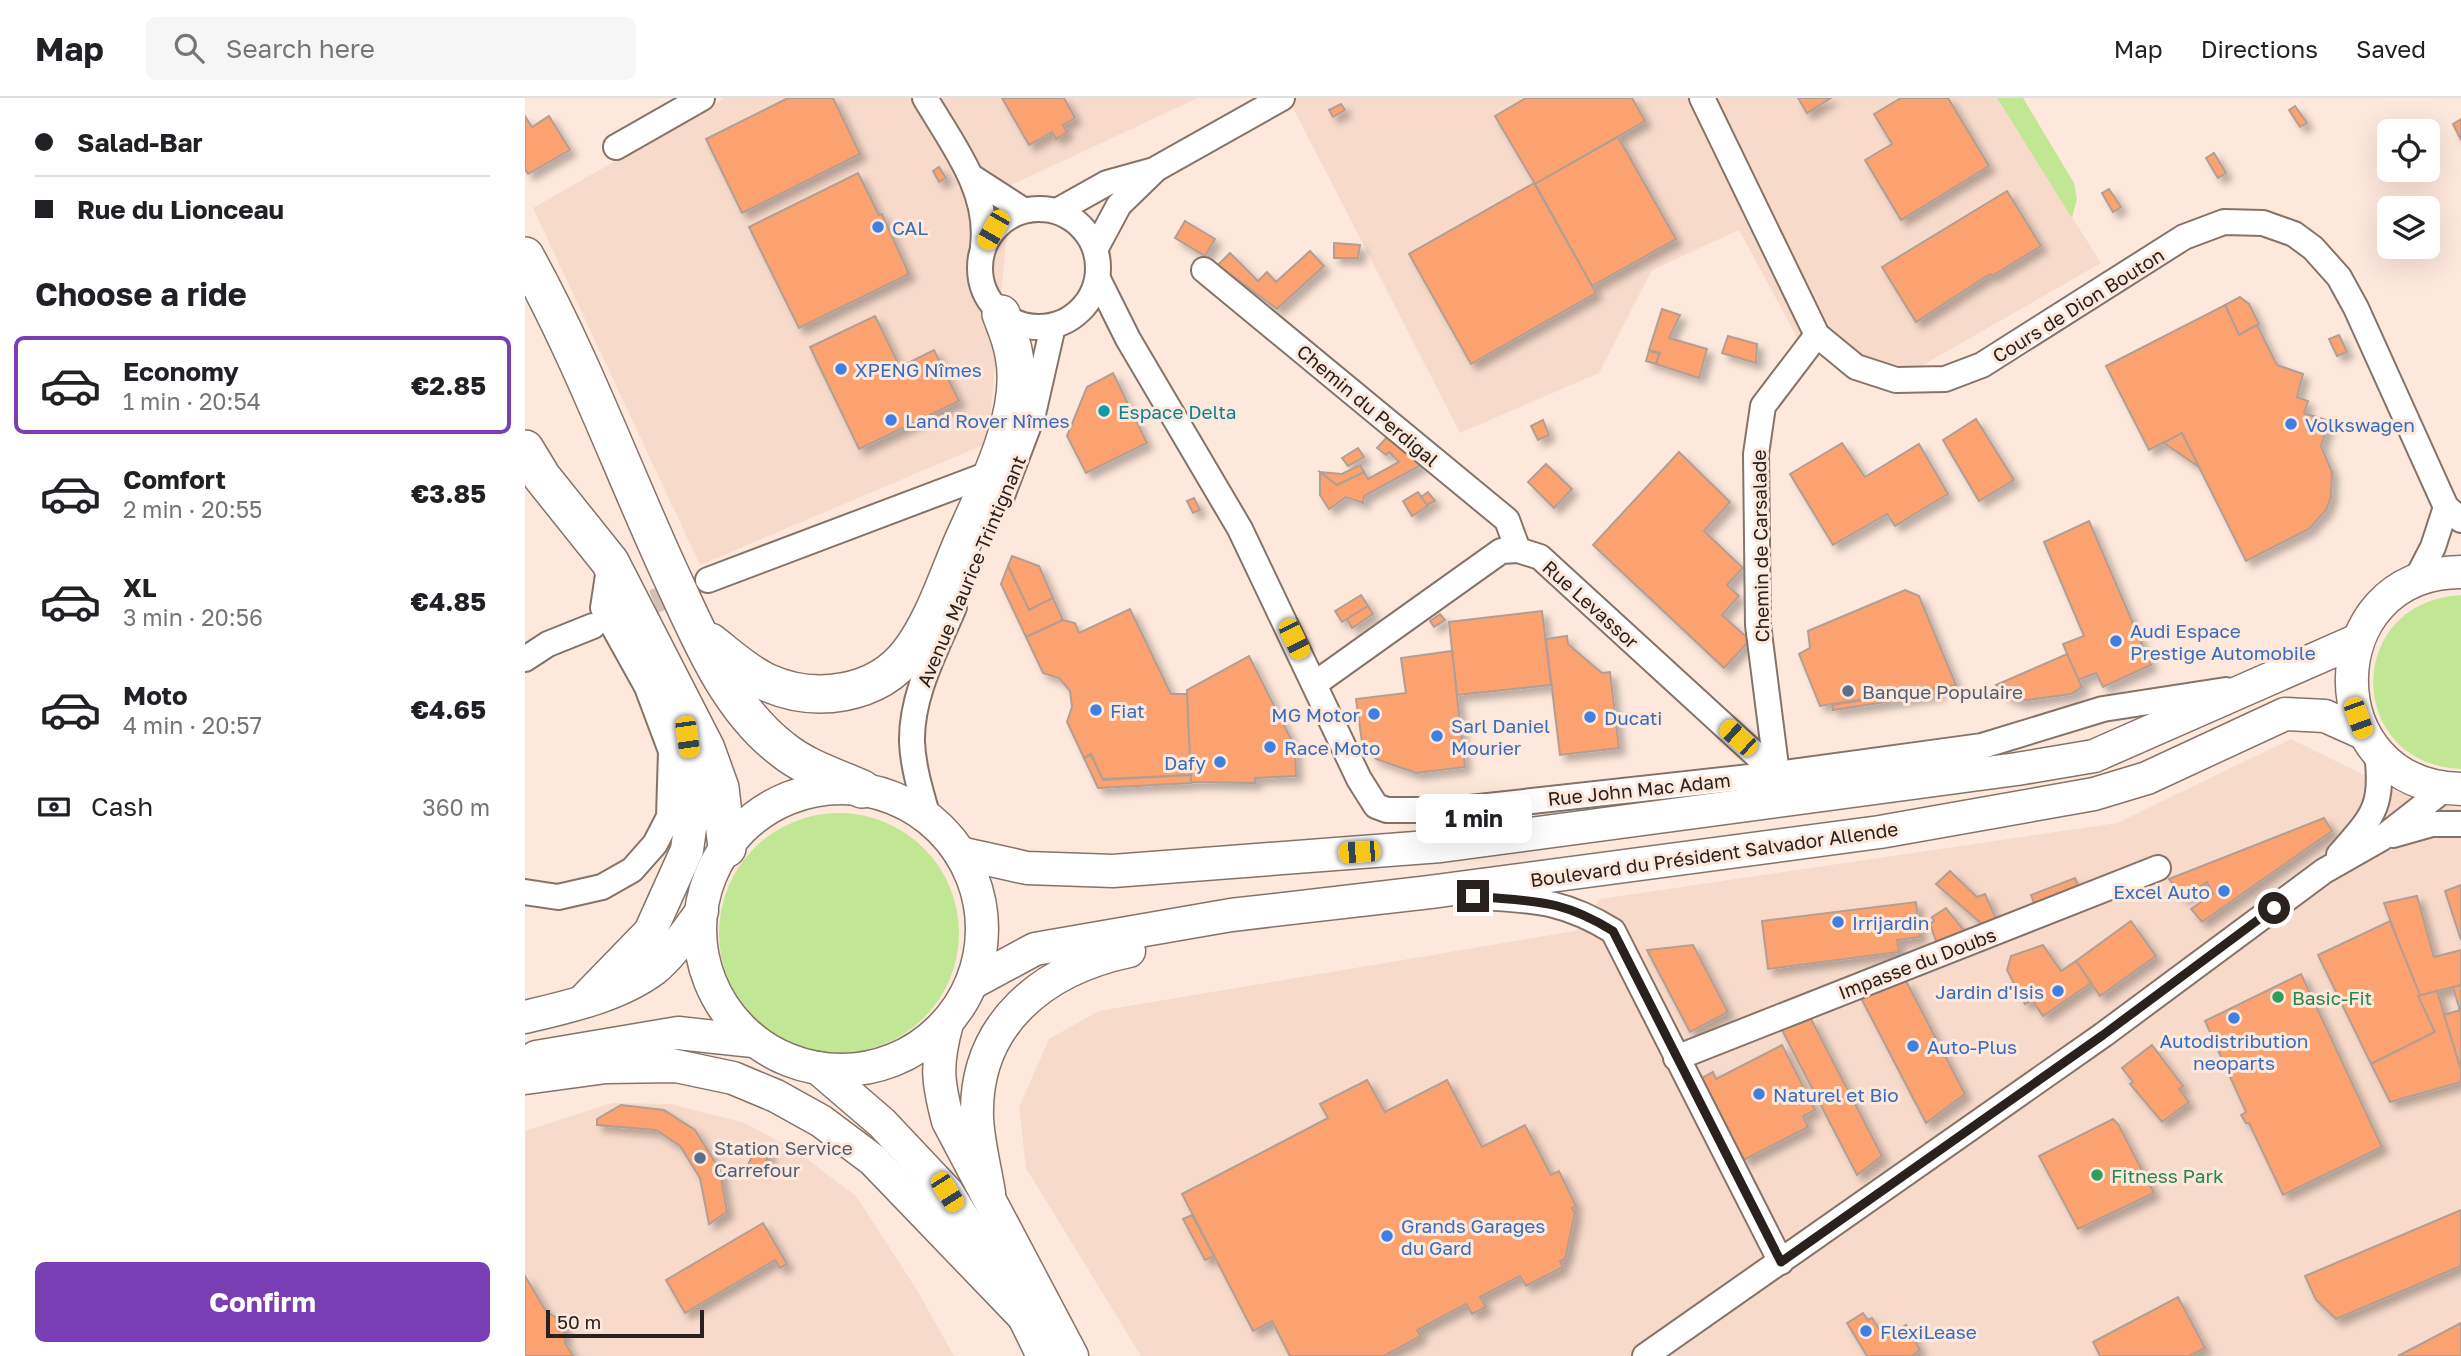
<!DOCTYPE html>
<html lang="en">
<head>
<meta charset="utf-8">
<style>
	body { margin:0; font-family:"Golos Text",sans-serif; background:#f6f6f6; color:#202124; height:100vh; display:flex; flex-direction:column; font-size:26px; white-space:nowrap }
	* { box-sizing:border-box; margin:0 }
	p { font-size:23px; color:#757577 }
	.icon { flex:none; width:38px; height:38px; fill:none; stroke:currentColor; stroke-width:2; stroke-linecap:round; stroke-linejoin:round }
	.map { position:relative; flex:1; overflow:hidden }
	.panel { display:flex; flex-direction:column; background:#fff; width:525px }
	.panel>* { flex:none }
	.top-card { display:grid; align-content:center; height:154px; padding:0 35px; background:#fff }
	.buttons { position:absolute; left:1852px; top:21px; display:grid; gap:14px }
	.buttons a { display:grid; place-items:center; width:63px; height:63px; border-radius:10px; background:#fff; box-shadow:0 7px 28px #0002; font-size:35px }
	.scale { position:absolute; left:21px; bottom:18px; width:158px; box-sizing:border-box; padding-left:7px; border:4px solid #29211d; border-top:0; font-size:19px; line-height:24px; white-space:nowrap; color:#29211d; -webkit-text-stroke:5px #fee8dc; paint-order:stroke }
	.end { position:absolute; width:32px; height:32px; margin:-16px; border:9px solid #29211d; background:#fff; box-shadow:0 0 0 4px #fff }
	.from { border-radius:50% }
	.bubble { position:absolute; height:49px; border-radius:10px; background:#fff; box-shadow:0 7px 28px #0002; font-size:23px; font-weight:700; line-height:49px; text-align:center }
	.car { position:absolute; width:21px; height:42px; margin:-21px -10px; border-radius:9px; box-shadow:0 0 5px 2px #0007; background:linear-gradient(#f5c518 24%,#345 0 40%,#f5c518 0 76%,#345 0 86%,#f5c518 0) }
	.top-card b { display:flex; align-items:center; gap:24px; height:66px; font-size:26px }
	.top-card b+b { border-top:2px solid #e0e0e0 }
	.top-card i { width:18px; height:18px; background:#202124 }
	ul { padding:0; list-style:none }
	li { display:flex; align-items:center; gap:21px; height:98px; margin:0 14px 10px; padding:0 21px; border:4px solid transparent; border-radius:10px }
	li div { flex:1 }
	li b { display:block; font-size:26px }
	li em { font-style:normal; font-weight:700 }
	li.on { border-color:#793eb3 }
	li>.icon { width:63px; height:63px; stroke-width:1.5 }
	h2 { padding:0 35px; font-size:32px; line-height:84px }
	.pay { display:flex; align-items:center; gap:18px; height:77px; padding:0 35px; font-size:26px }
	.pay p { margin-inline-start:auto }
	.button { display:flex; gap:14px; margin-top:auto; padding:14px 35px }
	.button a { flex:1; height:80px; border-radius:10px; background:#793eb3; color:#fff; font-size:28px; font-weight:700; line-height:80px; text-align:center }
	header { display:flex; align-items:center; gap:42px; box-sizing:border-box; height:98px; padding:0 35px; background:#fff; border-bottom:2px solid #e0e0e0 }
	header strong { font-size:33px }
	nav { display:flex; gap:38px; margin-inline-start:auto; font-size:24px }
	.search { width:490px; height:63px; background:#f6f6f6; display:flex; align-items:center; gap:18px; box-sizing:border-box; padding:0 24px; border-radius:10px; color:#757577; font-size:26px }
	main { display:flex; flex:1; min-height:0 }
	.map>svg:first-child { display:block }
</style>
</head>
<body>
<header>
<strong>Map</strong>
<div class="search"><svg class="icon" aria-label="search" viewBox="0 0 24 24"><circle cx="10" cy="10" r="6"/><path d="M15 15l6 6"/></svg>Search here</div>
<nav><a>Map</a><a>Directions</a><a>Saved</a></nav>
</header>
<main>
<section class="panel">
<div class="top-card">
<b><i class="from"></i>Salad-Bar</b>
<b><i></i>Rue du Lionceau</b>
</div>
<h2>Choose a ride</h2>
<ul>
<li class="on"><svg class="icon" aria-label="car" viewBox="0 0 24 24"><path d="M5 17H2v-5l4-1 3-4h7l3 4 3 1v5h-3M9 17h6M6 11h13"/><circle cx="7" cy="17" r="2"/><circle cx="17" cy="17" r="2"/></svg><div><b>Economy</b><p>1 min · 20:54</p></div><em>€2.85</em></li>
<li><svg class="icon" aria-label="car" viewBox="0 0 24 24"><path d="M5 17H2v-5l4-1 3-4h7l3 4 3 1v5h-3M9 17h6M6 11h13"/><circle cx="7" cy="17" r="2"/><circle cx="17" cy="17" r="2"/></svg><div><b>Comfort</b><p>2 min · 20:55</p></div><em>€3.85</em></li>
<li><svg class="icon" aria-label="car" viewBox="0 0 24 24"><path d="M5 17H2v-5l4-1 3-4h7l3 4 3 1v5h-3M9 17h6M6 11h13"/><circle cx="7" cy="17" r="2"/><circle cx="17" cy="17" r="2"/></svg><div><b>XL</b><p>3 min · 20:56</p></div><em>€4.85</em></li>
<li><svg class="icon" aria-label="car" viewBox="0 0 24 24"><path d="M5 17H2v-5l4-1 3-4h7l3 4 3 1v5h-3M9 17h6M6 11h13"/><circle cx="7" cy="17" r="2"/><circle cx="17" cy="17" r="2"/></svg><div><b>Moto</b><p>4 min · 20:57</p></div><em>€4.65</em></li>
</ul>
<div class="pay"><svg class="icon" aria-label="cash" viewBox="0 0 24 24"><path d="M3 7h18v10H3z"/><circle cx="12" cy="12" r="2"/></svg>Cash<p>360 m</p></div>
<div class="button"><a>Confirm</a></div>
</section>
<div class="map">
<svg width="1936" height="1258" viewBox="0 0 1936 1258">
	<defs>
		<filter id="shadow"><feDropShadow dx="6" dy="6" stdDeviation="3.5" flood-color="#0004"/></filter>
	</defs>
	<rect width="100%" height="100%" fill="#fee8dc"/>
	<g fill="#f7daca">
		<polygon points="200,0 673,0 486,87 463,345 175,467 8,110"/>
		<polygon points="763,0 1472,0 1576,165 1391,271 1276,247 1214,132 1127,172 1074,275 935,335"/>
		<polygon points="1766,641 1873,694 1936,711 1936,1258 616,1258 501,1070 494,1009 524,941 574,913 1050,833 1075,801 1592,725"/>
		<polygon points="87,1005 146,1006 220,1025 270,1052 331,1098 392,1192 429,1258 0,1258 0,1033"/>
	</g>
	<g fill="#c2e794">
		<polygon points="1472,0 1498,0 1549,85 1552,101 1547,120"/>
		<path d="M1936 497V671C1820 666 1818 504 1936 497Z"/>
		<circle cx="314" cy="835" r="120"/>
	</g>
	<g fill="#fba270" stroke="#b29e93" stroke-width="2" filter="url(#shadow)">
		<polygon points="263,0 308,0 335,56 217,115 181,41"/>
		<polygon points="477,0 539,0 550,20 538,27 542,34 531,41 527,34 504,47"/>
		<polygon points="1001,0 1107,0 1120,23 1010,86 970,18"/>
		<polygon points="1273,0 1306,0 1282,15"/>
		<polygon points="1376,0 1423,0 1464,68 1376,122 1340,62 1367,46 1349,16"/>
		<polygon points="816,6 820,12 808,19 804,12"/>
		<polygon points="1770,8 1782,25 1775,29 1764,12"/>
		<polygon points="0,18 7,29 24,18 45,52 3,76 0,71"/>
		<polygon points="1936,21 1936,42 1928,26"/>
		<polygon points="1093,39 1151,141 1067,188 1010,86"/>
		<polygon points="1689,55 1701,75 1693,80 1681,60"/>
		<polygon points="414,69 421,80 414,84 408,73"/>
		<polygon points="333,75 354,117 357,116 384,176 274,230 224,129"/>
		<polygon points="1009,85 1071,195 946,266 884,156"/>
		<polygon points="1584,91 1596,109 1588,114 1577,95"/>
		<polygon points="1482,93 1516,148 1467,178 1465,176 1391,224 1357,169"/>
		<polygon points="660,123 690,141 680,158 650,140"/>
		<polygon points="809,145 835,147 833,160 809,160"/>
		<polygon points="785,153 799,168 752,211 693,167 705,155 733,183 742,174 751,184"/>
		<polygon points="1715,199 1724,206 1734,226 1714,237 1700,207"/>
		<polygon points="1700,207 1714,237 1732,227 1752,267 1778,276 1772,299 1783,303 1779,315 1804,323 1796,348 1807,374 1806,399 1801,412 1784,431 1721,463 1657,335 1624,352 1581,268"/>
		<polygon points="1137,211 1155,217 1144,240 1182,251 1174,280 1131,266 1135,255 1124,252"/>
		<polygon points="350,218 375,269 409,252 434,303 334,351 285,249"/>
		<polygon points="1814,237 1822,254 1812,258 1804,241"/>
		<polygon points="1203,238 1232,246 1231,265 1197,255"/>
		<polygon points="1124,253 1134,256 1131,266 1121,263"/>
		<polygon points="588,275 622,345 561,375 542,338 562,289"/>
		<polygon points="1451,321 1489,382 1454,403 1418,342"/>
		<polygon points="1018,322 1024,337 1013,342 1006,328"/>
		<polygon points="1657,335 1674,369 1639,345"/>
		<polygon points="865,336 898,366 839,398 838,405 821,399 804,411 795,397 795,374 812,387 839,374 843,381 874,364 864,354 861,357 852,350"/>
		<polygon points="1317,345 1340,379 1394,346 1423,396 1370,428 1362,416 1308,447 1265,376"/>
		<polygon points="833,350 839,359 823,368 817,360"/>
		<polygon points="1154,354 1205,404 1179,433 1218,470 1202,487 1214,498 1197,517 1225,542 1199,570 1068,447"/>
		<polygon points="1021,366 1047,391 1029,410 1003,384"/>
		<polygon points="835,367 839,374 812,387 795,374 817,376"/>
		<polygon points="893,394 903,408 887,418 878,403"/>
		<polygon points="903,394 910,403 902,407 896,399"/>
		<polygon points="669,400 675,412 668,415 662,403"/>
		<polygon points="1564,423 1626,567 1578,589 1571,575 1553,582 1538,546 1559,538 1519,444"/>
		<polygon points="487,458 514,468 528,500 504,512 483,468"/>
		<polygon points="483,468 504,512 528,500 538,522 501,539 476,486"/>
		<polygon points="1380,492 1394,498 1431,587 1295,608 1274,556 1285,550 1283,533"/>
		<polygon points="836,497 843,508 817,524 810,513"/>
		<polygon points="843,508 848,516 827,530 822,521"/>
		<polygon points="605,511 646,596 662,596 666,677 578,681 566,656 559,660 542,624 547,609 545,593 534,580 518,575 501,539 538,522 550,525 554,535"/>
		<polygon points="1017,513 1026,587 932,597 924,524"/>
		<polygon points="915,516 920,522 909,529 905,523"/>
		<polygon points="1042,538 1043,546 1077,575 1085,574 1094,650 1035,657 1021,541"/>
		<polygon points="927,553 940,669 891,675 851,661 837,644 831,601 881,595 876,560"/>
		<polygon points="1542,556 1557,589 1546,596 1495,603 1478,597 1471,587"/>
		<polygon points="724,558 770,649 771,678 730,680 730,685 666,684 662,592"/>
		<polygon points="1413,590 1414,596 1308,612 1307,607"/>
		<polygon points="566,657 578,682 666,677 666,685 573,690 559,660"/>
		<polygon points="1799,720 1807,733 1677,824 1666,811 1688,796 1682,784 1658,800 1644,781"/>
		<polygon points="1425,773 1452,799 1460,796 1471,821 1457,826 1411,786"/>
		<polygon points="1550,780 1554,789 1509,805 1506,797"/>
		<polygon points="1936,787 1936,842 1920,793"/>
		<polygon points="1892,798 1909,859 1936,852 1936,887 1893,898 1859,805"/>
		<polygon points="1391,804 1395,839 1372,842 1374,854 1243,871 1237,823"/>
		<polygon points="1421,810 1441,835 1412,846 1405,826 1409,823 1407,819"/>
		<polygon points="1606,823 1631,858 1575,898 1551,863"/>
		<polygon points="1865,823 1910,934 1846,966 1793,857"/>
		<polygon points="1168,847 1203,914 1165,934 1122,852"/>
		<polygon points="1518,847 1536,873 1551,863 1566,885 1518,918 1507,902 1500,906 1482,872 1486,858"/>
		<polygon points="1776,876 1857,1049 1758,1097 1724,1025 1721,1025 1716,1017 1721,1014 1680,923"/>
		<polygon points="1381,883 1440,996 1401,1025 1336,900"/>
		<polygon points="1936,887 1936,916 1928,889"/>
		<polygon points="1912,893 1936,971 1936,984 1865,1004 1846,966 1910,934 1893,898"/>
		<polygon points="1935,912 1936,916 1936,971 1919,917"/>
		<polygon points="1286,921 1357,1058 1332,1077 1257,932"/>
		<polygon points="1257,947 1290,1012 1278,1018 1283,1029 1219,1062 1177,980 1188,974 1191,981"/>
		<polygon points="1627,947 1658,988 1654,991 1664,1004 1637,1024 1605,986 1608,984 1597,970"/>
		<polygon points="842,982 860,1014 922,982 957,1049 1000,1027 1026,1077 1034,1073 1051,1108 1047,1110 1050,1115 1040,1161 1035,1163 1038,1169 1001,1188 995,1178 955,1199 961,1209 947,1216 941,1206 892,1232 896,1238 859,1258 765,1258 747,1223 728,1233 657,1096 803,1020 795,1006"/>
		<polygon points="96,1007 139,1012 170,1032 195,1072 202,1114 184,1126 175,1080 155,1048 131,1032 72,1027 72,1021"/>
		<polygon points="1588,1021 1593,1026 1629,1095 1553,1131 1514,1058"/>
		<polygon points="232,1048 245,1054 237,1073 223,1067"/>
		<polygon points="1936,1112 1936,1168 1811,1221 1791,1202 1780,1178"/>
		<polygon points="667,1117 689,1158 680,1162 658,1121"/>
		<polygon points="238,1125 262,1166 255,1170 250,1162 160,1215 141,1182"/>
		<polygon points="0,1178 21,1213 39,1225 40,1245 48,1258 0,1258"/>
		<polygon points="1653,1199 1680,1250 1664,1258 1575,1258 1568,1244"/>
		<polygon points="1338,1215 1343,1222 1347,1220 1360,1240 1381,1227 1395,1252 1386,1258 1342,1258 1322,1225"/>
		<polygon points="1936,1225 1936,1258 1873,1258"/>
	</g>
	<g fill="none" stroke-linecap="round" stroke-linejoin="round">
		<polyline stroke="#d3c0b6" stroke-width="24" stroke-dasharray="24 12" stroke-linecap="butt" points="95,517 168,488"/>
		<defs>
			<g id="minor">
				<path d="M400 0C427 46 465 93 458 148"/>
				<polyline points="1177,0 1292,237 1331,269 1371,282 1420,281 1457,267 1659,139 1699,124 1738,125 1769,136 1788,150 1814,179 1831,210 1921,409 1936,422"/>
				<polyline points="91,49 177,0"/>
				<polyline points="447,79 498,112"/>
				<circle cx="514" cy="170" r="59"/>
				<polyline points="532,113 582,85 629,72 757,0"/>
				<polyline points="571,150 594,107 629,73"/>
				<polyline points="679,172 982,422 993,452"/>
				<polyline points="573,181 603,241 715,431 834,681 851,708 862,712 926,712 1252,676 1457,648 1578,611 1701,592"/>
				<polyline points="477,398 508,316 528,228"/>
				<polyline points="183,482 474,372"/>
				<polyline points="1891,482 1908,449 1921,409"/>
				<polyline points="0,561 23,546 68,528"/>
				<polyline points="791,585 976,453 993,452 1015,459 1252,676"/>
				<polyline points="1252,676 1233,527 1231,356 1238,308 1292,237"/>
				<path d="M403 719C396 695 388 669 387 644 386 597 411 552 429 509"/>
				<polyline points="1868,737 1907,726 1936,726"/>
				<path d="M1814 757C1848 718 1859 709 1852 655"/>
				<polyline points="0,794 33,799 77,789 107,772 130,746 144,719 146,653 122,589 78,510 85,464"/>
				<path d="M942 798C1004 803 1033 799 1088 833L1256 1164"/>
				<polyline points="1151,960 1633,770"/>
				<polyline points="1120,1258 1578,937 1799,773 1857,740 1921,690"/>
			</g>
			<g id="major">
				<path d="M1936 474C1792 474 1789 688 1936 691"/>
				<circle cx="316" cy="831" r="141"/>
				<polyline points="435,755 502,770 588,773 916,748 1492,671 1569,658 1833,542"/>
				<polyline points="447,885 510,851 706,817 905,794 1355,734 1569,696 1622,680 1760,616 1800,618 1838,635"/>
				<polyline points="58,903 125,834 162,752 170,694 159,619"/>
				<path d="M0 919C42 909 93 898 128 872 148 856 162 833 177 813"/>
				<path d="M422 925C411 966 412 982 423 1023L547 1258"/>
				<polyline points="11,959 153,935 228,943"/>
				<polyline points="293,970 357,1025 422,1094 499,1219 518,1258"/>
				<polyline points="0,980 81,969 151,968 208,980 251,998 296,1023 348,1062 499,1219"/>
				<path d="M464 1095C460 1070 453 1044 452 1020 449 925 519 871 604 853"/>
			</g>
			<g id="highway">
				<path d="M0 158C56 259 96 368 144 473 173 535 201 608 257 651 280 670 310 679 337 691"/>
				<polyline points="0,351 17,379 85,464 181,651 195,690 202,750"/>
				<path d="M185 544C202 557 220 574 241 584 289 606 352 598 385 554 409 522 422 480 438 443 461 391 501 315 489 257 487 243 481 229 476 216"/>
			</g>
		</defs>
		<use href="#minor" stroke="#867368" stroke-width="28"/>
		<use href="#major" stroke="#867368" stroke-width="35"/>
		<use href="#highway" stroke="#867368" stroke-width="40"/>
		<use href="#minor" stroke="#fff" stroke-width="24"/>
		<use href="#major" stroke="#fff" stroke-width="32"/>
		<use href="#highway" stroke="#fff" stroke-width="37"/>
	</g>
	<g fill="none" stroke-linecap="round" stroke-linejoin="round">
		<path stroke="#29211d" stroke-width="9" d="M948 798C1008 804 1035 800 1088 833L1256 1164 1578 937 1749 810"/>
	</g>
	<g fill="#3f7fe0" stroke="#fee8dc" stroke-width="2.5">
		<circle cx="353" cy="129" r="7"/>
		<circle cx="316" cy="271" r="7"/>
		<circle cx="366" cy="322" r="7"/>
		<circle cx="1766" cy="326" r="7"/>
		<circle cx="1591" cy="543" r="7"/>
		<circle cx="571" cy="612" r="7"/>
		<circle cx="849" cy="616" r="7"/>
		<circle cx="1065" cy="619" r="7"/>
		<circle cx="912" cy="638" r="7"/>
		<circle cx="745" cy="649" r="7"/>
		<circle cx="695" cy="664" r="7"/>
		<circle cx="1699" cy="793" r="7"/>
		<circle cx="1313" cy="824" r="7"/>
		<circle cx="1533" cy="893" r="7"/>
		<circle cx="1709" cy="920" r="7"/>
		<circle cx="1388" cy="948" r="7"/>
		<circle cx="1234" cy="996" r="7"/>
		<circle cx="862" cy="1138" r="7"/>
		<circle cx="1341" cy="1233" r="7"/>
	</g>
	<circle fill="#0f9aa8" stroke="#fee8dc" stroke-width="2.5" cx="579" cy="313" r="7"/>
	<g fill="#5c6f8a" stroke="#fee8dc" stroke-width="2.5">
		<circle cx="1323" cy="593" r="7"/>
		<circle cx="175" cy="1060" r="7"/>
	</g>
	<g fill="#2e9e5b" stroke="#fee8dc" stroke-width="2.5">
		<circle cx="1753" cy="899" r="7"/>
		<circle cx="1572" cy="1077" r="7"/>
	</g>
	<g text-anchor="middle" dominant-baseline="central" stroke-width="6" stroke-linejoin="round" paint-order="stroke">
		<g font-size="19" fill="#366cbe" stroke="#fee8dc" text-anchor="start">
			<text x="367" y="129">CAL</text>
			<text x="330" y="271">XPENG Nîmes</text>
			<text x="380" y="322">Land Rover Nîmes</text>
			<text x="1780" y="326">Volkswagen</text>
			<text x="1605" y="532">Audi Espace<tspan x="1605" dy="22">Prestige Automobile</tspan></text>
			<text x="585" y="612">Fiat</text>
			<text x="835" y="616" text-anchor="end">MG Motor</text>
			<text x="1079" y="619">Ducati</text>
			<text x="926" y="627">Sarl Daniel<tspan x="926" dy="22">Mourier</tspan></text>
			<text x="759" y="649">Race Moto</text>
			<text x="681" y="664" text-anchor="end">Dafy</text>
			<text x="1685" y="793" text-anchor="end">Excel Auto</text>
			<text x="1327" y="824">Irrijardin</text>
			<text x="1519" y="893" text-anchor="end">Jardin d'Isis</text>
			<text x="1709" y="942" text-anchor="middle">Autodistribution<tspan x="1709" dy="22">neoparts</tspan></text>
			<text x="1402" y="948">Auto-Plus</text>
			<text x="1248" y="996">Naturel et Bio</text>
			<text x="876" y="1127">Grands Garages<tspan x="876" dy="22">du Gard</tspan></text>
			<text x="1355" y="1233">FlexiLease</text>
		</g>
		<g font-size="19" fill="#29211d" stroke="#fee8dc">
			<text transform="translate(1553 207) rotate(-32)">Cours de Dion Bouton</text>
			<text transform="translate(843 307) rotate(40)">Chemin du Perdigal</text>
			<text transform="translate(1235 448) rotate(-91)">Chemin de Carsalade</text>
			<text transform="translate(446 473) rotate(-67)">Avenue Maurice Trintignant</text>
			<text transform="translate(1066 506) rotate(42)">Rue Levassor</text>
			<text transform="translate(1114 691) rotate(-6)">Rue John Mac Adam</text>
			<text transform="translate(1189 756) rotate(-8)">Boulevard du Président Salvador Allende</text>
			<text transform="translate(1392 865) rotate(-21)">Impasse du Doubs</text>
		</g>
		<g font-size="19" fill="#0d838f" stroke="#fee8dc" text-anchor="start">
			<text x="593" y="313">Espace Delta</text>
		</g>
		<g font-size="19" fill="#4e5e75" stroke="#fee8dc" text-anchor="start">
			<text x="1337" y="593">Banque Populaire</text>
			<text x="189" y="1049">Station Service<tspan x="189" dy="22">Carrefour</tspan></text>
		</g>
		<g font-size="19" fill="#27864d" stroke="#fee8dc" text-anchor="start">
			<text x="1767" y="899">Basic-Fit</text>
			<text x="1586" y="1077">Fitness Park</text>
		</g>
	</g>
</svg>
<div class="buttons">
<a><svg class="icon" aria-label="locate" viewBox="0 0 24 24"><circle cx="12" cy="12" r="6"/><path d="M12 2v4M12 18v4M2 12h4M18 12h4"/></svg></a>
<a><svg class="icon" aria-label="layers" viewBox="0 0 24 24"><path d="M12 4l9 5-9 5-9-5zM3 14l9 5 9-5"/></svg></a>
</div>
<div class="scale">50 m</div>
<i class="end from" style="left:1749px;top:810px"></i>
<i class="end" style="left:948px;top:798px"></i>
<div class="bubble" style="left:891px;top:696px;width:116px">1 min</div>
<i class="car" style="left:468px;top:132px;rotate:210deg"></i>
<i class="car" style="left:769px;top:541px;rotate:154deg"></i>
<i class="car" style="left:1833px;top:620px;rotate:160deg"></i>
<i class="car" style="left:162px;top:639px;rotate:172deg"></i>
<i class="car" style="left:1213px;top:640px;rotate:312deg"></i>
<i class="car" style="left:834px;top:754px;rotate:266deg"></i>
<i class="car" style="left:422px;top:1094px;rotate:148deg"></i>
</div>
</main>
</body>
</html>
